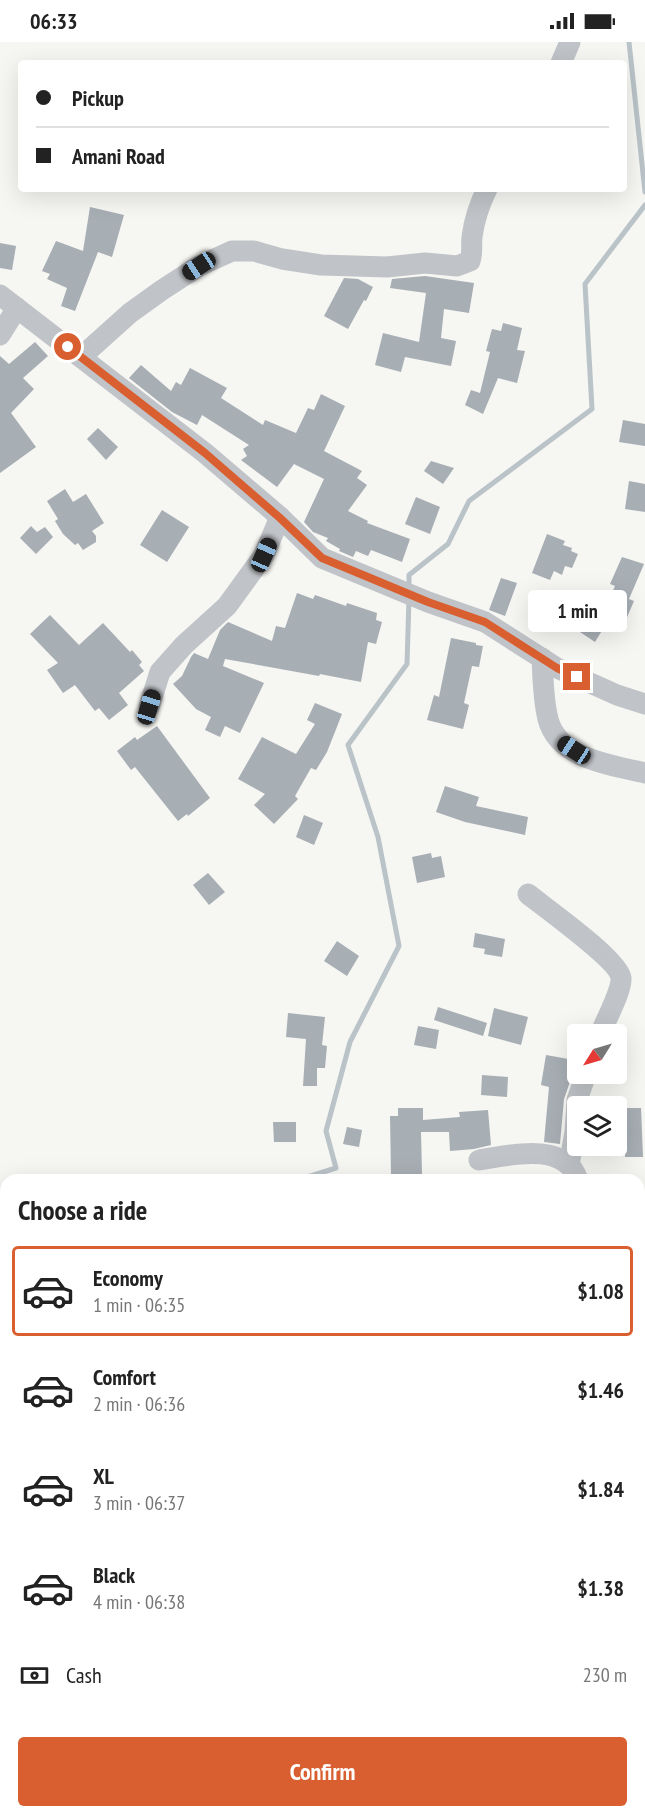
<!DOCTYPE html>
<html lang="en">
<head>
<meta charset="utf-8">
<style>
	body { margin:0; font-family:"PT Sans Narrow",sans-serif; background:#f2f2f2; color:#222; height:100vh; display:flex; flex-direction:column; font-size:22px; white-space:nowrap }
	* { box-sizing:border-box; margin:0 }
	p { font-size:20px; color:#767676 }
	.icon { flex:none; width:33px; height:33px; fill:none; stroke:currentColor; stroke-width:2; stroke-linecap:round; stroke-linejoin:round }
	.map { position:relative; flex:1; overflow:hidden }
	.panel { position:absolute; left:0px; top:1132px; width:645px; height:644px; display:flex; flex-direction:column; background:#fff; border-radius:18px 18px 0 0; box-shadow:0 6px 24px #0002 }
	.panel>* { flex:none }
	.top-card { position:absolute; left:18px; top:18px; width:609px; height:132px; border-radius:6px; box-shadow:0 6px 24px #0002; display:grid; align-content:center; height:132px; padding:0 18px; background:#fff }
	.needle { width:39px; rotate:233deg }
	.fabs { position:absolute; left:567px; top:982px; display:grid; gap:12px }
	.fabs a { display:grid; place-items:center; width:60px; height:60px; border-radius:6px; background:#fff; box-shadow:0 6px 24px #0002; font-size:30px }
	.end { position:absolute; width:27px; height:27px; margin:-14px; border:8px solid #da5f30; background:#fff; box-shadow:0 0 0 3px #fff }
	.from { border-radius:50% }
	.bubble { position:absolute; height:42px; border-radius:6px; background:#fff; box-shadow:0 6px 24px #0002; font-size:20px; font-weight:600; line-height:42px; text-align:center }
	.car { position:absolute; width:18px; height:36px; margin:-18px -9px; border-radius:8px; box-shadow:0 0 4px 2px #0007; background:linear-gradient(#222 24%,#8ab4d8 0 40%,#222 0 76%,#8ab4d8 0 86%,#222 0) }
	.top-card b { display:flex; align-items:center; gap:21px; height:57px; font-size:22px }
	.top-card b+b { border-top:2px solid #e0e0e0 }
	.top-card i { width:15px; height:15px; background:#222 }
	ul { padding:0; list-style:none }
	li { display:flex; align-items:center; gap:18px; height:90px; margin:0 12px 9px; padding:0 6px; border:3px solid transparent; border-radius:6px }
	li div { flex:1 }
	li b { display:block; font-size:22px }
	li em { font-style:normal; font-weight:600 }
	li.active { border-color:#da5f30 }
	li>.icon { width:54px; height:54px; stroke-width:1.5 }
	h2 { padding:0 18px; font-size:27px; line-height:72px }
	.pay { display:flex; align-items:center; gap:15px; height:66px; padding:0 18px; font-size:22px }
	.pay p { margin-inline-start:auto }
	.primary-button { display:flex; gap:12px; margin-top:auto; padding:12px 18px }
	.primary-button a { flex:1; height:69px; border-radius:6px; background:#da5f30; color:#fff; font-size:24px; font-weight:600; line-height:69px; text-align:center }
	.status { display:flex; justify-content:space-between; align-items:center; height:42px; padding:0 30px; background:#fff; direction:ltr }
	.status svg { height:16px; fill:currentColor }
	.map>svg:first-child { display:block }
</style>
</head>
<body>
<div class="status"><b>06:33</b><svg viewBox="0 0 49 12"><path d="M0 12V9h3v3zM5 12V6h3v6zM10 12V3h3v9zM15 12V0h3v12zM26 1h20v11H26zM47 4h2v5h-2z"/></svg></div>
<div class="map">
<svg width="645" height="1775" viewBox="0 0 645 1775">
	<rect width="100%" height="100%" fill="#f6f6f3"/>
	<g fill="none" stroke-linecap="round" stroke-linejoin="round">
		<g stroke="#b9c3c8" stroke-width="5">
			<polyline points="629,0 645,150"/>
			<polyline points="409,547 409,533 448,502 469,459 592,367 585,242 645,163"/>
			<polyline points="298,1138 336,1126 326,1089 350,1000 399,904 378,795 348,703 407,622 409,557"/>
		</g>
		<polyline stroke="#b9c3c8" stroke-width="32" points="516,1775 518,1770"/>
	</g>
	<g fill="#a7aeb4">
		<polygon points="90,165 124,173 112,215 98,210 75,269 61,264 67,246 47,237 50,232 42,229 56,199 83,209"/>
		<polygon points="0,201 16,204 12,228 0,226"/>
		<polygon points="425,234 474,241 469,271 444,267 441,296 456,299 451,324 405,315 401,330 375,323 383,291 419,300 426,251 390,246 392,237"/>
		<polygon points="344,236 358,237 373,245 366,259 364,258 348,287 324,274"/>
		<polygon points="503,281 522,286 517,308 525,309 517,341 498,336 483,372 465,363 471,348 480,351 490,310 486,309 492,287 501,289"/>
		<polygon points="35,300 48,314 23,336 34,347 11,371 36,405 0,431 0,314 9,322"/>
		<polygon points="141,323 171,349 176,340 181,343 190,326 227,346 221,356 263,383 265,378 296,391 308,366 314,368 321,352 345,364 324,409 362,429 357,436 367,443 348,469 368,479 367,481 410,497 402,520 371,508 368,514 356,509 353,515 339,509 340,507 326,499 328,496 313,490 304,480 324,437 294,422 277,445 241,418 247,414 243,407 249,403 202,373 197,383 172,370 129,336"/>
		<polygon points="623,378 645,382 645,404 619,400"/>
		<polygon points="98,386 118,405 106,418 87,397"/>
		<polygon points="431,419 454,426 443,442 424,429"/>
		<polygon points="629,439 645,442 645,470 625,467"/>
		<polygon points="65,447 73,460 86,452 104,481 92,489 96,494 96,500 83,508 78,501 75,503 63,492 55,479 58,477 47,459"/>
		<polygon points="416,455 440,465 430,492 405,482"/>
		<polygon points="162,468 189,485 167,520 140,503"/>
		<polygon points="31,484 37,490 45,485 53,495 36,512 20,496"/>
		<polygon points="547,492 565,499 563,503 572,506 571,509 578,512 572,526 565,524 562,533 554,529 550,538 532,531"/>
		<polygon points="622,515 644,522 629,557 634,559 625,580 604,570 615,544 610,542"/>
		<polygon points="501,536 517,541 505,574 489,568"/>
		<polygon points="297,551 313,557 315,553 346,564 347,561 377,571 376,578 382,580 376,602 368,600 361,640 320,632 319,634 225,617 223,624 264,641 240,691 225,684 220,695 205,688 211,675 196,667 173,642 182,634 191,615 194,611 208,617 220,588 228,580 272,599 276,584 285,586"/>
		<polygon points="581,567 606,582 595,600 571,584"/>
		<polygon points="50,573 79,603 103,581 130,610 132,608 142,620 139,623 144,629 119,651 128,663 109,678 99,666 95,669 75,643 63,651 47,628 58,621 30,592"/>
		<polygon points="451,596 476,601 476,603 483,604 479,625 472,624 464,661 469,663 463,687 427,678 434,653 439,655"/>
		<polygon points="315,661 342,672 327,710 316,728 311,726 295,754 298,757 274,782 254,763 265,752 238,737 262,695 296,712 315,682 307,678"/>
		<polygon points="157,684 210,756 188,774 187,772 178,779 135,725 131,728 117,709 135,695 137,698"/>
		<polygon points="445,744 479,755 476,764 528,775 525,793 465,780 436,770"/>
		<polygon points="304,773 323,781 314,803 296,795"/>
		<polygon points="431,811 432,816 441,814 445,835 417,841 412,815"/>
		<polygon points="208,831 225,850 209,863 193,843"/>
		<polygon points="475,891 505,897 502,915 484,912 485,907 473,905"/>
		<polygon points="337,899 359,914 347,934 324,919"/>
		<polygon points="438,965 487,981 483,994 434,978"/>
		<polygon points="494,966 528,975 521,1003 488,994"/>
		<polygon points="288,971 325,975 322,1003 327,1004 325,1026 317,1026 317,1044 303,1044 306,997 286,995"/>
		<polygon points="418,984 439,988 436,1007 414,1003"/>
		<polygon points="546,1013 574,1018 571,1037 564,1057 560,1102 544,1100 549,1045 541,1043"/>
		<polygon points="482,1033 508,1035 507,1055 481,1053"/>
		<polygon points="398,1066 423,1066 423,1078 460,1075 459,1070 488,1068 491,1103 474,1107 450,1109 449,1090 421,1090 422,1132 391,1133 390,1074 398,1074"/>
		<polygon points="624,1066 641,1066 643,1115 625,1115 625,1108 623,1108 622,1086 624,1085"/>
		<polygon points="273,1080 296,1080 296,1100 274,1100"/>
		<polygon points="347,1085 362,1088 359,1105 343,1102"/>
	</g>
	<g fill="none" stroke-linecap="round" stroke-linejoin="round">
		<g stroke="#c0c3c7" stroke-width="21">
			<polyline points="561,21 570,0"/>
			<polyline points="0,253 205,411 280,475 322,516 428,560 485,580 557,626 617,653 645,662"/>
			<polyline points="0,293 17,266"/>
			<path d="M81 315 130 271 162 248 199 224 232 209H254L282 217 321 223 387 225 425 221 457 224 470 219C473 211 471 203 472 195 474 179 480 161 487 147"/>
			<path d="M542 616C543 635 543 657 548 677 558 717 611 723 645 731"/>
			<polyline points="149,665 160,630 184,603 227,564 264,513 280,475"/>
			<path d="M528 852C544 865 619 918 621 936 622 949 605 979 600 993"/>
			<path d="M479 1118C510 1113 565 1099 578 1138"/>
			<polyline points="569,1123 575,1090 577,1058 586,1032"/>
			<polyline points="639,1253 645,1259"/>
			<polyline points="0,1390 6,1387"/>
			<polyline points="639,1399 645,1392"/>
			<polyline points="639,1599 645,1599"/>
			<polyline points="623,1770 631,1775"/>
		</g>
	</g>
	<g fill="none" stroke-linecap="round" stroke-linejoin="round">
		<polyline stroke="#da5f30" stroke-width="8" points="68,305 205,411 280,476 322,516 428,560 485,580 557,626 577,635"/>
	</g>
</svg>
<div class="fabs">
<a><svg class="needle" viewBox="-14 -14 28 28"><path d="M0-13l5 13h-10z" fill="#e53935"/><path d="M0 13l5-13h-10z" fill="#767676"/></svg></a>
<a><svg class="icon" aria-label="layers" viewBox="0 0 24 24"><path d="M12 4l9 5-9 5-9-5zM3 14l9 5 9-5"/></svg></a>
</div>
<i class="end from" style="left:68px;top:305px"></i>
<i class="end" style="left:577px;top:635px"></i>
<div class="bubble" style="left:528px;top:548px;width:99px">1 min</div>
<i class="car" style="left:199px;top:224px;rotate:237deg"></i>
<i class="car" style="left:264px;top:513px;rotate:24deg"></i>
<i class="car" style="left:149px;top:665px;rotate:17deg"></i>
<i class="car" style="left:574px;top:708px;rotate:303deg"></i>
<div class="top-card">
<b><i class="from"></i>Pickup</b>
<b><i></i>Amani Road</b>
</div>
<section class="panel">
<h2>Choose a ride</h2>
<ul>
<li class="active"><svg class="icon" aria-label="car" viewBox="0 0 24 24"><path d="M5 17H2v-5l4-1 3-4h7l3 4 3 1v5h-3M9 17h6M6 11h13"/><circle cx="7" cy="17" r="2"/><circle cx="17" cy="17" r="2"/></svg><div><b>Economy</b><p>1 min · 06:35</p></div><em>$1.08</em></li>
<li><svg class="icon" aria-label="car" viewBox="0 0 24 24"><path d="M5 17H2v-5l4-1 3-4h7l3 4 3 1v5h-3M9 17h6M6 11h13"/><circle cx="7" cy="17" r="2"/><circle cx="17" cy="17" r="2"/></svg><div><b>Comfort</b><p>2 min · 06:36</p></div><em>$1.46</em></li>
<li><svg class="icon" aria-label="car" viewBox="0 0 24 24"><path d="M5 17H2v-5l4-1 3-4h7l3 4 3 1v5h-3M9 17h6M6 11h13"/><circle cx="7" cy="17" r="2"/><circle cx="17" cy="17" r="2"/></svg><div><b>XL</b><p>3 min · 06:37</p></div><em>$1.84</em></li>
<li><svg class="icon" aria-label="car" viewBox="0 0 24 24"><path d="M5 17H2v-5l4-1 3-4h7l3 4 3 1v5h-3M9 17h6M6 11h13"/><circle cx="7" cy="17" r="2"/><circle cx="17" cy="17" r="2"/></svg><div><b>Black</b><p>4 min · 06:38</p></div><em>$1.38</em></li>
</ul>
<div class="pay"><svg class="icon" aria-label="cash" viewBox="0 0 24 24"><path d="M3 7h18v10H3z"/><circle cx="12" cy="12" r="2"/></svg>Cash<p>230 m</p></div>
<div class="primary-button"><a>Confirm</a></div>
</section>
</div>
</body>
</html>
